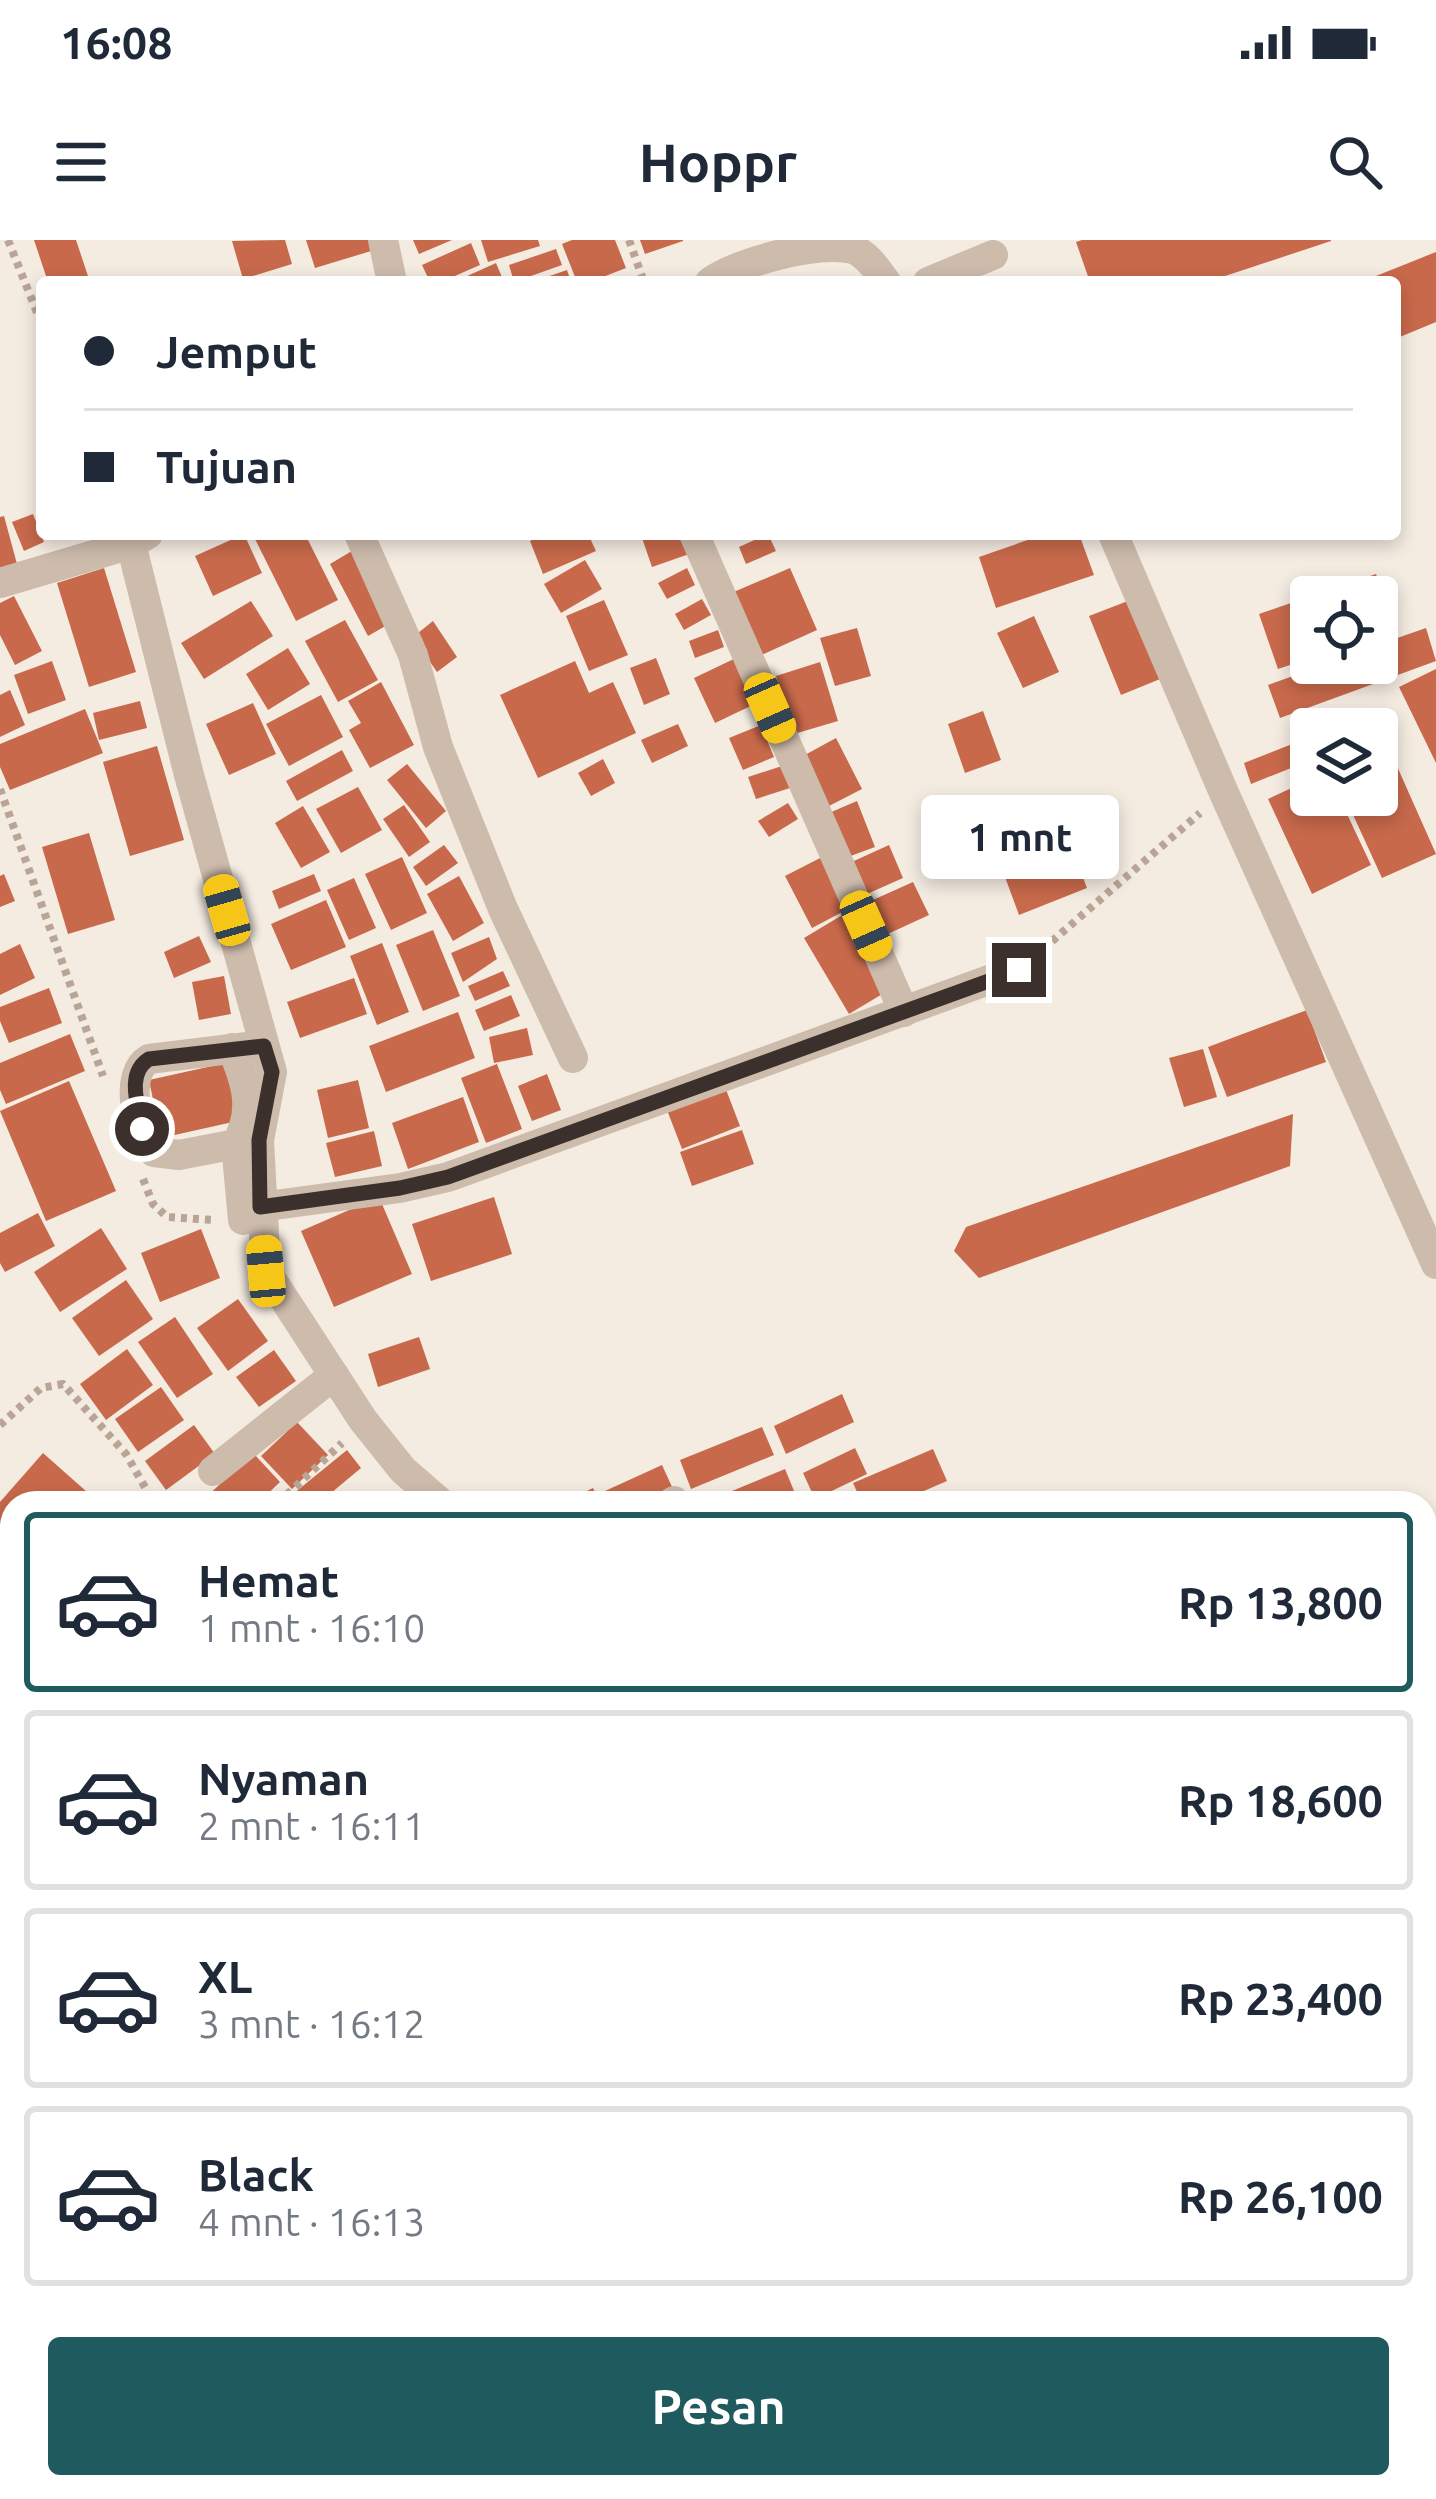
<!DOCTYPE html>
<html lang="id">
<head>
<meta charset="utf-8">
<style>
	body { margin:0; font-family:Ubuntu,sans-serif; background:#f6f6f7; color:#1f2937; height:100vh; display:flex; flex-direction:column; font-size:45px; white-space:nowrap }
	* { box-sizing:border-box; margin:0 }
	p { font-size:39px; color:#747a83 }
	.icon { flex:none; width:66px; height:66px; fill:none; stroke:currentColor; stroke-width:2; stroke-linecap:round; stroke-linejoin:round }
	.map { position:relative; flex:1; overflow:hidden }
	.sheet { position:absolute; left:0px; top:1251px; width:1437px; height:1008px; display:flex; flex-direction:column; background:#fff; border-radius:36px 36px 0 0; box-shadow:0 6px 18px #0003 }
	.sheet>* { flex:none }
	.banner { position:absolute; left:36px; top:36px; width:1365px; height:264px; border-radius:12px; box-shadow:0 6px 18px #0003; display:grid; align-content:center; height:264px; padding:0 48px; background:#fff }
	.controls { position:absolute; left:1290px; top:336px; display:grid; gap:24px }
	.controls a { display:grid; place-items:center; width:108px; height:108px; border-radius:12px; background:#fff; box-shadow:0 6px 18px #0003; font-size:60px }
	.end { position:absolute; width:54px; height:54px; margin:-27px; border:15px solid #3b302b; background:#fff; box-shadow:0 0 0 6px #fff }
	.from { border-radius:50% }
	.bubble { position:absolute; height:84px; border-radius:12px; background:#fff; box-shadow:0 6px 18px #0003; font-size:39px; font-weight:700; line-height:84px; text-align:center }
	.car { position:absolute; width:36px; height:72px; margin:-36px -18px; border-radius:15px; box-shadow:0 0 9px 3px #0007; background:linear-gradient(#f5c518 24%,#345 0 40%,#f5c518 0 76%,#345 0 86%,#f5c518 0) }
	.banner b { display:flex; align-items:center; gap:42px; height:114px; font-size:45px }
	.banner b+b { border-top:3px solid #e0e1e3 }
	.banner i { width:30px; height:30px; background:#1f2937 }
	ul { padding:21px 0 0; list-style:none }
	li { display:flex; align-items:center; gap:36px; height:180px; margin:0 24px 18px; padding:0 24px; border:6px solid #e0e1e3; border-radius:12px }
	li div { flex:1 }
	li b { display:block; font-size:45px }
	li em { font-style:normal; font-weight:700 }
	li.selected { border-color:#1f5a5e }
	li>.icon { width:108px; height:108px; stroke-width:1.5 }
	.button { display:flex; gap:24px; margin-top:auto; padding:24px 48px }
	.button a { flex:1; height:138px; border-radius:12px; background:#1f5a5e; color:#fff; font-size:48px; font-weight:700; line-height:138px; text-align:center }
	.status { display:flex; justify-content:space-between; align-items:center; height:84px; padding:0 60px; background:#fff; direction:ltr }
	.status svg { height:33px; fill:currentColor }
	header { display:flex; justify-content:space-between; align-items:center; height:156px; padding:0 48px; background:#fff; font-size:54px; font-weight:700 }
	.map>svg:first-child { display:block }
</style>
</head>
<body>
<div class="status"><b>16:08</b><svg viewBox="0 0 49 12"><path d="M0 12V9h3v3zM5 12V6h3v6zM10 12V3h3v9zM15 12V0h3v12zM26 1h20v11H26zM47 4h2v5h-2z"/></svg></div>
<header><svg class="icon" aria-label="menu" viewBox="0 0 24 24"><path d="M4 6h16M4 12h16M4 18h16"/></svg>Hoppr<svg class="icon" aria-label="search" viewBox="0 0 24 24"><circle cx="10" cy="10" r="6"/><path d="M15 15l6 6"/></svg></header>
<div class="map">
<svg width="1436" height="2259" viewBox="0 0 1436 2259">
	<rect width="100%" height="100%" fill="#f4ebe1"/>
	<polygon fill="#b8c4a0" points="875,2247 1053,2247 1043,2259 890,2259"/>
	<g fill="#c8694b">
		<polygon points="34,0 76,0 90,42 48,42"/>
		<polygon points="285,0 292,24 243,39 232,1"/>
		<polygon points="306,0 378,0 381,8 315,28"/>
		<polygon points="413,0 452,0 419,14"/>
		<polygon points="481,0 538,0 540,6 488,22"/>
		<polygon points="572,0 615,0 626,28 590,42 577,42 562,4"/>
		<polygon points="640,0 683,0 683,1 645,14"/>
		<polygon points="1082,0 1331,0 1331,1 1207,42 1090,42 1076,2"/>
		<polygon points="471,3 480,25 441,42 430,42 422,25"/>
		<polygon points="556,9 562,25 514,42 509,25"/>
		<polygon points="1436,12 1436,82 1395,99 1395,42 1361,42"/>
		<polygon points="496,23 504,42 454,42"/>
		<polygon points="567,30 571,42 535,42 535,41"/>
		<polygon points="33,274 44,302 24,311 12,282"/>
		<polygon points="4,276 17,324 0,329 0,277"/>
		<polygon points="244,294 262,333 213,356 195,316"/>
		<polygon points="262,294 305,294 338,360 296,381 254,297"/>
		<polygon points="546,294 588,294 596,311 543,334 530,301"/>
		<polygon points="654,294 685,294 692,313 652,327 642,298"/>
		<polygon points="768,294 776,311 746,324 739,307"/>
		<polygon points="1045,294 1079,294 1094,335 996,368 979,317"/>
		<polygon points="357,308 396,380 368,396 330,324"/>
		<polygon points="585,320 602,349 561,373 544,344"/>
		<polygon points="104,328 136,432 89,447 57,343"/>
		<polygon points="687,328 695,345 667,359 658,343"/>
		<polygon points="790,328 817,390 757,417 729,354"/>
		<polygon points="1376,334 1394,390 1377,396 1377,357 1311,357"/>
		<polygon points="14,356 42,411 15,425 0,395 0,363"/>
		<polygon points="1311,356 1311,418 1278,429 1259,374"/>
		<polygon points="702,359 711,375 684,390 675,374"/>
		<polygon points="1133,359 1165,437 1121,455 1089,376"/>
		<polygon points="604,360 628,415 589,431 566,376"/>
		<polygon points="251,361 273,396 204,439 181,403"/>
		<polygon points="1034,376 1059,432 1023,448 997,393"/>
		<polygon points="345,380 378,440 338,462 305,401"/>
		<polygon points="433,381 457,417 437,432 413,397"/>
		<polygon points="857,388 871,436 835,446 820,398"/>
		<polygon points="1426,388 1436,421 1280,478 1268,445 1329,423 1377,423 1377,405"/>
		<polygon points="718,390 724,407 695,418 689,401"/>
		<polygon points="288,408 310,444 268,470 246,434"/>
		<polygon points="738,417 759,462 715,483 694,438"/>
		<polygon points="656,418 670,454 644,465 630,428"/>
		<polygon points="52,421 66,460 28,474 14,435"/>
		<polygon points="575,421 589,453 613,442 636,493 538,538 500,455"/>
		<polygon points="820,422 838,481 794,494 776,436"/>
		<polygon points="1436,429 1436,523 1399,447"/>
		<polygon points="381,442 414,505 370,528 349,490 361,483 348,461"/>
		<polygon points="10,450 25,485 0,497 0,455"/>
		<polygon points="321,455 343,497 289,526 266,484"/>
		<polygon points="140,461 147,488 99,500 93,473"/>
		<polygon points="253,463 276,514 229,535 206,484"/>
		<polygon points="85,469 103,513 10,550 0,527 0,504"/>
		<polygon points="983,471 1001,520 965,533 948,484"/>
		<polygon points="1354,473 1361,489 1316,489"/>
		<polygon points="678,484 688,506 652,523 641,500"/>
		<polygon points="761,485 774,517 743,530 729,498"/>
		<polygon points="836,498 862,549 829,566 803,516"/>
		<polygon points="1305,499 1311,520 1251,544 1244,523"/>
		<polygon points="157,506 184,600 130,616 103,522"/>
		<polygon points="1388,506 1436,614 1382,638 1344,555 1377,555 1377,511"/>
		<polygon points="342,510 353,531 297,561 286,541"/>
		<polygon points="603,519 615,543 591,556 578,533"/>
		<polygon points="407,524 446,571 426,588 387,540"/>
		<polygon points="782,526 790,548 756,559 748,537"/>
		<polygon points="1311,539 1311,555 1338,555 1371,625 1312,654 1268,559"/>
		<polygon points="358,547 382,590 341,613 316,569"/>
		<polygon points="857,561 875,607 845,618 829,573"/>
		<polygon points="788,563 798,579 769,597 758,581"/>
		<polygon points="404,565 430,602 409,617 383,579"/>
		<polygon points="1055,565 1087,648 1019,675 988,591"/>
		<polygon points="303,566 330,612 301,628 275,583"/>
		<polygon points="89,593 115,680 68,694 42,607"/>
		<polygon points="444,605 458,623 426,646 413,627"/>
		<polygon points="889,605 903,638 858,658 843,626"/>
		<polygon points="824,616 850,668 812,688 785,636"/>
		<polygon points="402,617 427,673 391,690 365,634"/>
		<polygon points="4,634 15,661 0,667 0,636"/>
		<polygon points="314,634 321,651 279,669 272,651"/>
		<polygon points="459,636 484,683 453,701 427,654"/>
		<polygon points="354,638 376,688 349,700 327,650"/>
		<polygon points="913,642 929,675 879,698 864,664"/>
		<polygon points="326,660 346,707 291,730 271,684"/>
		<polygon points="844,674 889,750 849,774 804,698"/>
		<polygon points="433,690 460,756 423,771 396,705"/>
		<polygon points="199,696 211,722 174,738 164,712"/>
		<polygon points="489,697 497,719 463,742 451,713"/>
		<polygon points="382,703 409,772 377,785 350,716"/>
		<polygon points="20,704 35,738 0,755 0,714"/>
		<polygon points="503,731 510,746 475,761 468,746"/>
		<polygon points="224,736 231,774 199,780 192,742"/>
		<polygon points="354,738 367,774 300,798 287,762"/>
		<polygon points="49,748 62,783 9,803 0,781 0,767"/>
		<polygon points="511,755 520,776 484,791 475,770"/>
		<polygon points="1307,770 1326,822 1227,857 1208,807"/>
		<polygon points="458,772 475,818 386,852 369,806"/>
		<polygon points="527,788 533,815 494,823 489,797"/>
		<polygon points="70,794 85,831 6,864 0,850 0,823"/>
		<polygon points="1203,809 1217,857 1184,867 1169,818"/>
		<polygon points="230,822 242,880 161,898 149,840"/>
		<polygon points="497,824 522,889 486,903 461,838"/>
		<polygon points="547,834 561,870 532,881 518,846"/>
		<polygon points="358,840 369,888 328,898 317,850"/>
		<polygon points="69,841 116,951 46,981 0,871"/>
		<polygon points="725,847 740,886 682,909 667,870"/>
		<polygon points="463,857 479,902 408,929 392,883"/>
		<polygon points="1293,874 1290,926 979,1038 954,1011 966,987"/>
		<polygon points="742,890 754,924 692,946 680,912"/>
		<polygon points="374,891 382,926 335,937 326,903"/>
		<polygon points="379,957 412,1034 334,1067 301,991"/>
		<polygon points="494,957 512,1014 431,1041 412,984"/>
		<polygon points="38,973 55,1006 5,1032 0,1023 0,993"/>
		<polygon points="101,988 127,1029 60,1072 34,1032"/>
		<polygon points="201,989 220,1038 160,1062 141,1013"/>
		<polygon points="126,1040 153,1079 99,1116 72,1078"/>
		<polygon points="238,1059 268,1101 228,1131 197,1088"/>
		<polygon points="175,1077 213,1134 177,1158 138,1102"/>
		<polygon points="419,1097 430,1129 378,1147 368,1114"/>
		<polygon points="127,1109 153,1145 106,1180 80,1144"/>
		<polygon points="274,1110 296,1141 259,1167 236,1137"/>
		<polygon points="161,1147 184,1180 138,1212 115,1179"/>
		<polygon points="842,1154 854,1182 786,1214 774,1186"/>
		<polygon points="297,1182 328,1215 292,1249 261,1216"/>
		<polygon points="194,1185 215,1214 166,1250 145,1221"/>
		<polygon points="762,1187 774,1215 691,1249 680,1220"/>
		<polygon points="855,1208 867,1234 815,1259 803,1233"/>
		<polygon points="933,1209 947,1241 896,1263 862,1263 853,1243"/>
		<polygon points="347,1210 361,1228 319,1263 300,1263 293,1254"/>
		<polygon points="43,1213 87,1252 77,1263 12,1263 12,1294 0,1283 0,1262"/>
		<polygon points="253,1213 280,1242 258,1263 200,1263"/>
		<polygon points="662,1225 673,1249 642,1263 610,1263 605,1251"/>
		<polygon points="785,1229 799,1263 703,1263"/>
		<polygon points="593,1248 600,1263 562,1263"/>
		<polygon points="12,1526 12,1617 0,1606 0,1538"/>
		<polygon points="1436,1586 1436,1670 1426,1674 1425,1590"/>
		<polygon points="12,1632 12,1672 0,1659 0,1644"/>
		<polygon points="0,1684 12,1697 12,1706 0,1718"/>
		<polygon points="12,1729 12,1774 0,1785 0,1740"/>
		<polygon points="1436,1825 1436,1853 1425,1858 1425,1829"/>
		<polygon points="0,1897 12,1907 12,1957 0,1947"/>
		<polygon points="1436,1958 1436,2021 1430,2023 1425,2011 1425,1963"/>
		<polygon points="0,1972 12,1982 12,2008 0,2022"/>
		<polygon points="12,2048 12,2085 0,2076 0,2064"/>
		<polygon points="1428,2055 1436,2071 1436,2093 1425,2098 1425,2057"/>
		<polygon points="1432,2098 1436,2104 1436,2153 1425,2160 1425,2102"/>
		<polygon points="7,2114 12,2118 10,2202 0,2193 0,2121"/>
		<polygon points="118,2247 165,2247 155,2259 133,2259"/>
		<polygon points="314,2247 368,2247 352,2259 322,2259"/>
		<polygon points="376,2247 428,2247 436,2259 360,2259"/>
		<polygon points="470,2247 486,2247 498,2259 458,2259"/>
		<polygon points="504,2247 544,2247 530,2259 515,2259"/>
		<polygon points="690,2247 778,2247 762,2259 698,2259"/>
		<polygon points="1191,2247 1280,2247 1262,2259 1199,2259"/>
	</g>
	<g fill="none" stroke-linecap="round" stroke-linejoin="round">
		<g stroke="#b9a596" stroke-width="8" stroke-dasharray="6 6" stroke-linecap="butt">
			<polyline points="8,0 42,85"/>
			<polyline points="629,0 644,42"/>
			<polyline points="0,549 103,836"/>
			<polyline points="1043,709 1200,573"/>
			<polyline points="143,939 153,964 167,977 213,980"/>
			<polyline points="0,1185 41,1148 63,1144 126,1214 154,1263"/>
			<polyline points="278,1263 342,1203"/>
			<polyline points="306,2247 313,2259"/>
			<polyline points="803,2247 811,2259"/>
			<polyline points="566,2259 578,2247"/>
		</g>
		<g stroke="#cdbbac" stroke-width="30">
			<polyline points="383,0 392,42"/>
			<path d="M710 42C739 22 819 0 853 9 868 15 877 30 886 42"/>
			<polyline points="928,42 993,15"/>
			<polyline points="359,294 413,415 438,507 503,669 573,818"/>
			<polyline points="694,294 904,772"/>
			<polyline points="1113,294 1224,553 1436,1024"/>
			<polyline points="131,304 189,535 272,832 259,900 266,1031 363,1180 403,1230 441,1263"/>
			<polyline points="0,343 131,304 148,294"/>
			<path d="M232 808C246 842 256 870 236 904L179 915 154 912C137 892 123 834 149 819L264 805"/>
			<polyline points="236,904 243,980"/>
			<polyline points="260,967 400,948 448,937 1019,729"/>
			<polyline points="213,1231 334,1135"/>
			<polyline points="671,1263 674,1261"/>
			<polyline points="0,1443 12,1455"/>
			<polyline points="1425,1801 1436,1797"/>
			<polyline points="0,1844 12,1831"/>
			<polyline points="207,2247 222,2259 232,2247"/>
			<polyline points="1424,2247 1429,2259"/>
			<polyline points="0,2251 9,2259"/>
		</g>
	</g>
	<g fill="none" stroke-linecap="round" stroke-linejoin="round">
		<path stroke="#3b302b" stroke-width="15" d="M142 889C138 865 126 833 149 819L264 806 272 832 259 900 260 967 400 948 448 937 1019 730"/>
	</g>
</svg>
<div class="controls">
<a><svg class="icon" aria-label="locate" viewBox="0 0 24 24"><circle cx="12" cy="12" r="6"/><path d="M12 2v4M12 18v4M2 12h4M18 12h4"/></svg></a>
<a><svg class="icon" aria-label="layers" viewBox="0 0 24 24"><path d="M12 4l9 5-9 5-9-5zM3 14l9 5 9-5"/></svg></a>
</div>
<i class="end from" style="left:142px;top:889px"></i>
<i class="end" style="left:1019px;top:730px"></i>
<div class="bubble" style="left:921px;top:555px;width:198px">1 mnt</div>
<i class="car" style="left:770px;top:468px;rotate:156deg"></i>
<i class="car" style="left:227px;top:670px;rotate:344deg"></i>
<i class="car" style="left:866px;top:686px;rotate:156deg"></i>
<i class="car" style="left:266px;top:1031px;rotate:355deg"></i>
<div class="banner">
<b><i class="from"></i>Jemput</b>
<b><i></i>Tujuan</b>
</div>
<section class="sheet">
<ul>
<li class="selected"><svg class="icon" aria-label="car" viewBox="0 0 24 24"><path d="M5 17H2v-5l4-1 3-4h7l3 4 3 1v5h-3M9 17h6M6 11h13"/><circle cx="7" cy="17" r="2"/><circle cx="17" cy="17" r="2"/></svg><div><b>Hemat</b><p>1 mnt · 16:10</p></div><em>Rp 13,800</em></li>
<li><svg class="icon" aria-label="car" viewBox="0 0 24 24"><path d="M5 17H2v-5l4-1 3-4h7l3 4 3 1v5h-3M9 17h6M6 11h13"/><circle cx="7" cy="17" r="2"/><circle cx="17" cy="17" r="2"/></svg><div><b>Nyaman</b><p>2 mnt · 16:11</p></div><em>Rp 18,600</em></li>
<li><svg class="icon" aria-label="car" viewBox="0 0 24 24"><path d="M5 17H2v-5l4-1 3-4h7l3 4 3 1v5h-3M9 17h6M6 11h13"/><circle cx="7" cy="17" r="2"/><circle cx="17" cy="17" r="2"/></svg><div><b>XL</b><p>3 mnt · 16:12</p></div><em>Rp 23,400</em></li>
<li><svg class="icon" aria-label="car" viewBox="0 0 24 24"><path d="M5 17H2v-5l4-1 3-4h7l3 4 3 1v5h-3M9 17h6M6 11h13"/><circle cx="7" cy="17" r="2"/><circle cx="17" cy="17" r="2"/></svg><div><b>Black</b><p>4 mnt · 16:13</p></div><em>Rp 26,100</em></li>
</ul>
<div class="button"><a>Pesan</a></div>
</section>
</div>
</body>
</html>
